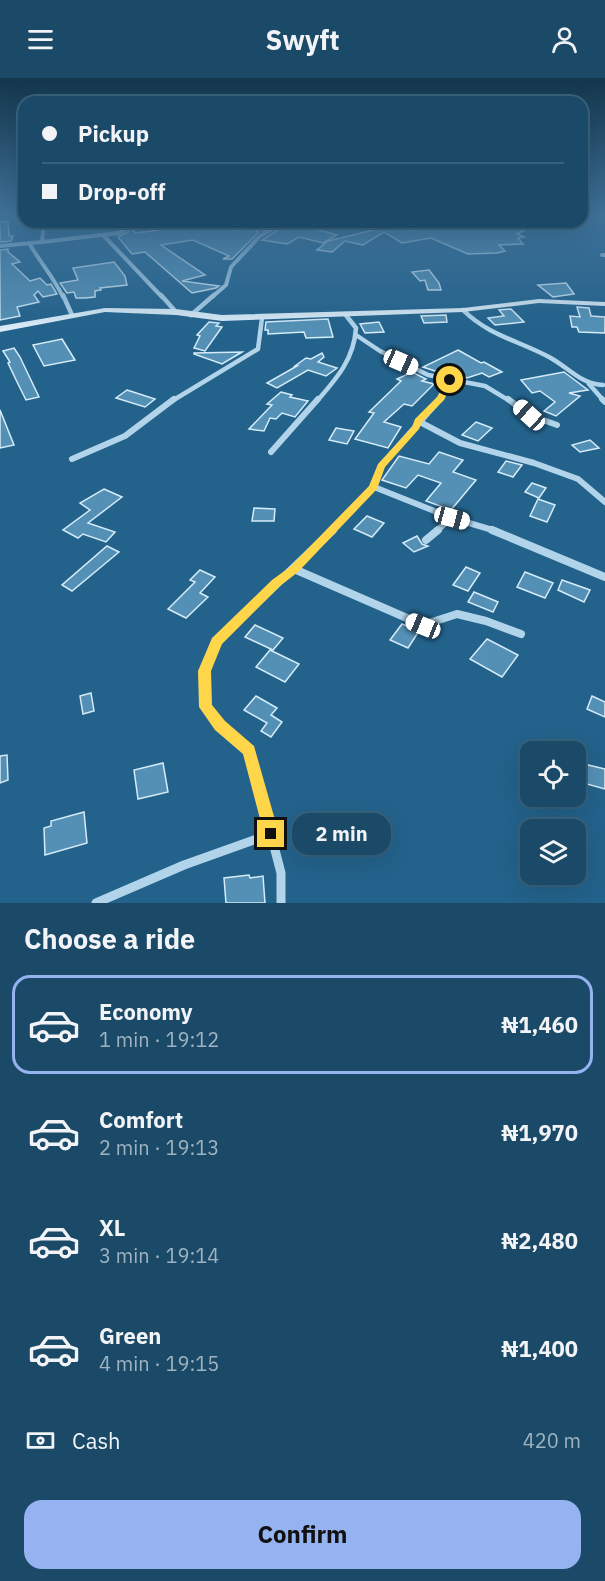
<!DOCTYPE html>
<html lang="en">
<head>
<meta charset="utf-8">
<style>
	body { margin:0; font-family:"IBM Plex Sans",sans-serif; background:#23516e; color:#f1f3f6; height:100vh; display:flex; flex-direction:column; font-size:22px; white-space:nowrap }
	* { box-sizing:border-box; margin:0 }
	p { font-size:20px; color:#9fb3c0 }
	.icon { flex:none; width:33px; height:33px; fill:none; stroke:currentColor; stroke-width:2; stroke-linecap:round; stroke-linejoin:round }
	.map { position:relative; height:825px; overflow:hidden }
	.drawer { display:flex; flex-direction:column; background:#1a4a68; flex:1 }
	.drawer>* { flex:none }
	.banner { position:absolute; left:18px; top:18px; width:570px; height:132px; border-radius:18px; box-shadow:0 6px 24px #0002,0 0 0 2px #38627c; display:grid; align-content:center; height:132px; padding:0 24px; background:#1a4a68 }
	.tools { position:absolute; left:520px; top:663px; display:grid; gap:12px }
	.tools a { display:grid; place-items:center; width:66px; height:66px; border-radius:12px; background:#1a4a68; box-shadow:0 6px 24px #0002,0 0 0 2px #38627c; font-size:30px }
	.end { position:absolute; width:27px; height:27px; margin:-14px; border:8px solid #ffd54a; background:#111; box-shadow:0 0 0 3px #111 }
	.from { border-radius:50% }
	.bubble { position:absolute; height:42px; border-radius:18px; background:#1a4a68; box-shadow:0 6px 24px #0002,0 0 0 2px #38627c; font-size:20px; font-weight:800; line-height:42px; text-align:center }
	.car { position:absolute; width:18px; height:36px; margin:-18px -9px; border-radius:8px; box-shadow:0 0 4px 2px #0007; background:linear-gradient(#fff 24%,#345 0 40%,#fff 0 76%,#345 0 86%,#fff 0) }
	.banner b { display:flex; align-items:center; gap:21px; height:57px; font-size:22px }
	.banner b+b { border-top:2px solid #38627c }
	.banner i { width:15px; height:15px; background:#f1f3f6 }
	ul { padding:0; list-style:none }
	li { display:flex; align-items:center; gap:18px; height:99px; margin:0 12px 9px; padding:0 12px; border:3px solid transparent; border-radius:18px }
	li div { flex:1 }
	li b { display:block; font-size:22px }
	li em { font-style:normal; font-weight:800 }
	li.current { border-color:#95b2f1 }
	li>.icon { width:54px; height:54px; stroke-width:1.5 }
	h2 { padding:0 24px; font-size:27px; line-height:72px }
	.pay { display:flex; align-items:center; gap:15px; height:66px; padding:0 24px; font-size:22px }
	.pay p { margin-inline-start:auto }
	.button { display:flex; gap:12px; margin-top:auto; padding:12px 24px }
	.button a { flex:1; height:69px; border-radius:18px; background:#95b2f1; color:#111; font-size:24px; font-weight:800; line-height:69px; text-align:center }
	header { display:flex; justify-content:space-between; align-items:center; height:78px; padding:0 24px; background:#1a4a68; font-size:27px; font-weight:800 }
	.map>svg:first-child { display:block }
</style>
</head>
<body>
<header><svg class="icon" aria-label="menu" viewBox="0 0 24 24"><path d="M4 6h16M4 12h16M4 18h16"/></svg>Swyft<svg class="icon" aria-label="person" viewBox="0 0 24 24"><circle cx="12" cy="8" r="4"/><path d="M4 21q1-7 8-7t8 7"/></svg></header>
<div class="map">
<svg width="605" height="825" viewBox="0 0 605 825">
	<rect width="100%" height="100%" fill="#23628b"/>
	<g fill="#5490b5" stroke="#d5ebf8" stroke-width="1.5">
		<polygon points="8,143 9,158 13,158 11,163 0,164 0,144"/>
		<polygon points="189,144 233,144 234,152 252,150 259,154 232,181 223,181 229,178 193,162 161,167 205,197 182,203 219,208 216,210 192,215 145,174 132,176 118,159 128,154 130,150 136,155 159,152 160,147 195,147"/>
		<polygon points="457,144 539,144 517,156 524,159 518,160 523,166 499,167 505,173 497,175 468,176 431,160 402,165 384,154 363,167 345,163 332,174 317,172 328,163 390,148 412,152 433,146 443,149"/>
		<polygon points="289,145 301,147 337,157 323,165 299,159 287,166 262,162"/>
		<polygon points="8,171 8,174 20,184 12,186 30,203 40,200 47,207 51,206 57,216 43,219 38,213 34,217 39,224 17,229 20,238 0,242 0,172"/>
		<polygon points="114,184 125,198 127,207 100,210 101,212 95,213 95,219 85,220 76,220 74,214 67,215 60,205 78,202 73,190"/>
		<polygon points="429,192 439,205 441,212 428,212 425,202 420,203 412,194"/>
		<polygon points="566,205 574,216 553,219 538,207"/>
		<polygon points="577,229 589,230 591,238 605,239 605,255 579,254 577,249 572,249 570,238 580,239"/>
		<polygon points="511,231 524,244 495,247 488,240 504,238 499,232"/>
		<polygon points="446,237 447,244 424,245 421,238"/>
		<polygon points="328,241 333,259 306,260 304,254 268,256 268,252 265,252 266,244"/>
		<polygon points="209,244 219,245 216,248 222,249 205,273 194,270 200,258 197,257"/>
		<polygon points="379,244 384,254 365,255 360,246"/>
		<polygon points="62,261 75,282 44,288 33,267"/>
		<polygon points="14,270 20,279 39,319 26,322 19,308 8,285 10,284 3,273"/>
		<polygon points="458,272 481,285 484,284 502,294 489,299 482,295 467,300 450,291 441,295 423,289"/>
		<polygon points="242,274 222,286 194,276 194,275"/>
		<polygon points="322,275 324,279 318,284 337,290 326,298 308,292 277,310 267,305 297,288 295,288 306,280 311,281"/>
		<polygon points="412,294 426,301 422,303 434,306 412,328 404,326 384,344 401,349 388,370 355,361 374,335 369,334 401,303 397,301"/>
		<polygon points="564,294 588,312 569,315 580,318 556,338 544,333 555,324 540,313 532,315 521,302"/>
		<polygon points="127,312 155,321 145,329 116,320"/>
		<polygon points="281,314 292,317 290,319 308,323 295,339 282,335 276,341 270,340 264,353 249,351 272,327 267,326"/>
		<polygon points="0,332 14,367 0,370"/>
		<polygon points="476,344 492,350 478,363 462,357"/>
		<polygon points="336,350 354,353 347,366 329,362"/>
		<polygon points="590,362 599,370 580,374 572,367"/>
		<polygon points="439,374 463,382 453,394 476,402 451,432 426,423 441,405 418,397 406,410 382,402 399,378 429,386"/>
		<polygon points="506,383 522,387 513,399 498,394"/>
		<polygon points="532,405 546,410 539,420 525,414"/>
		<polygon points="104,411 122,419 88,445 115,454 106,464 83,456 78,460 63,452 90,432 80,425"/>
		<polygon points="538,421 555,427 547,444 530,438"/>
		<polygon points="254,430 275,431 274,443 252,443"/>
		<polygon points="367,438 384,445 372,459 354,451"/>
		<polygon points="417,458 422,466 428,468 414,474 403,465"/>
		<polygon points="107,468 119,474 72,513 62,507"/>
		<polygon points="466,489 480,495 468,513 453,507"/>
		<polygon points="200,492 215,499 200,515 208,519 186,540 168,531 195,504 190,502"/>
		<polygon points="525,494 553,505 545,520 517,509"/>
		<polygon points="562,502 590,512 584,524 558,512"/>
		<polygon points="474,514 498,524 493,534 468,524"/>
		<polygon points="402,546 419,553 408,570 390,562"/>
		<polygon points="255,547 283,560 273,572 245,559"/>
		<polygon points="487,561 518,577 502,599 470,581"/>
		<polygon points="270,572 299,586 285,604 256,589"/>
		<polygon points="91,615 94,633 83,636 80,618"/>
		<polygon points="256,618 277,630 271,637 282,644 271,659 261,653 267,645 244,632"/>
		<polygon points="592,618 605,624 605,639 587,631"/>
		<polygon points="7,677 8,702 0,705 0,678"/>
		<polygon points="576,684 605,691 605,711 576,703"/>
		<polygon points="163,685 168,714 138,721 134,692"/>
		<polygon points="84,734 87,765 45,777 44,750 51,748 51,743"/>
		<polygon points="249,797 250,800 263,798 265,825 226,825 224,800"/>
	</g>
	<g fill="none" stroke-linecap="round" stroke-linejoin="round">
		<g stroke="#b1d4ea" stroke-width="4">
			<polyline points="249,144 266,153"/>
			<polyline points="104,158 162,219"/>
			<polyline points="42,164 119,155 126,151 119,144"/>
			<path d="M29 165C40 184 54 200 63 219"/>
			<polyline points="0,168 42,164 44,144"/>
			<polyline points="602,177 605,177"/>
			<polyline points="212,219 226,207 231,189 260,158 285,144"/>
		</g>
		<g stroke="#b1d4ea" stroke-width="4.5">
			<polyline points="63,217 72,237"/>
			<polyline points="161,217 176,234"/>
			<path d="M463 232C488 257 519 263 549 279 568 289 580 306 603 307"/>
			<polyline points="191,237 214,217"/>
			<polyline points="356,257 380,273 428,297 485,308 510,323"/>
			<polyline points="589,306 604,323"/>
			<polyline points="172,323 258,271 262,240"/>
			<path d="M317 323C337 300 354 281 356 250L345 236"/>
			<polyline points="438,323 450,302"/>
		</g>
		<g stroke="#b1d4ea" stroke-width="6">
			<polyline points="508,321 529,337 557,347"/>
			<polyline points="602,321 605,324"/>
			<polyline points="418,343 460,365 534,385 578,401 605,424"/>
			<polyline points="271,374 318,321"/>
			<polyline points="72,381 125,358 174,321"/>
			<polyline points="374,409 452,440 436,453"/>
			<polyline points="452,440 496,453"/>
			<polyline points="332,453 374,409 381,388 440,321"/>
		</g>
		<g stroke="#b1d4ea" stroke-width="8">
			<polyline points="492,452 605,499"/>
			<polyline points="426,462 438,452"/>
			<polyline points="294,491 423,547 457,536 486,543 521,556"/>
			<polyline points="206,618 205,593 216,564 333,452"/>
		</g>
		<g stroke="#b1d4ea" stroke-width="9">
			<polyline points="206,616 206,629 220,647 249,672 281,795 281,825"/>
			<polyline points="96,825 184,787 271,756"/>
		</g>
		<polygon fill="#dcedf8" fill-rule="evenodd" points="539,221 605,224 605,228 539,225 463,234 222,243 176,237 105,234 0,254 0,248 105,230 176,231 222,237 463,230"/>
	</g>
	<linearGradient id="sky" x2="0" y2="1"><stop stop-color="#13364c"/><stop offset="0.54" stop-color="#3f7198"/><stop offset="1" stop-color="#3f7198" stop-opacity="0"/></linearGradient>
	<rect width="605" height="252" fill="url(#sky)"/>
	<polygon fill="#ffd54a" points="447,301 454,302 444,322 422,344 419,351 385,389 377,411 298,494 280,508 222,566 211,593 212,627 225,643 254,668 279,756 277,761 271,763 266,761 264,756 243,676 215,652 199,629 198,593 212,560 272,502 290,489 369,408 378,386 412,349 415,341 437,319"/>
</svg>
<div class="tools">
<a><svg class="icon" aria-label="locate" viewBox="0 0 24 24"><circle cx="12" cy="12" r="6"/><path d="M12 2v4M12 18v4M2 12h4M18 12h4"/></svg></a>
<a><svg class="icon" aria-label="layers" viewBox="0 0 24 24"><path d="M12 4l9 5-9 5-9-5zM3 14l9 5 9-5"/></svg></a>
</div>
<i class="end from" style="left:450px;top:302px"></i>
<i class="end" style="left:271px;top:756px"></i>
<div class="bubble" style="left:292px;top:735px;width:99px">2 min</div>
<i class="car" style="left:401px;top:284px;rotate:114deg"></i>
<i class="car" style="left:529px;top:337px;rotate:312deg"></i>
<i class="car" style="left:452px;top:440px;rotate:105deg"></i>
<i class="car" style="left:423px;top:548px;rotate:292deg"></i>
<div class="banner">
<b><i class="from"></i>Pickup</b>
<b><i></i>Drop-off</b>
</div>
</div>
<section class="drawer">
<h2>Choose a ride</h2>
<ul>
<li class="current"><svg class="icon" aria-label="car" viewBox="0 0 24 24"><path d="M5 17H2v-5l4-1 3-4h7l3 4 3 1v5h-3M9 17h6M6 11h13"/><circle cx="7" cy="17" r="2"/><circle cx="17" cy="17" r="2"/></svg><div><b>Economy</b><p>1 min · 19:12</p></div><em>₦1,460</em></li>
<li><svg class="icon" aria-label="car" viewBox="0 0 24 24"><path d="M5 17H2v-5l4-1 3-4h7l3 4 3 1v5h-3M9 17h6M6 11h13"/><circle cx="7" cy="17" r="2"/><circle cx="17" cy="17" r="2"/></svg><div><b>Comfort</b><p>2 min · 19:13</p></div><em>₦1,970</em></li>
<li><svg class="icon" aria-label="car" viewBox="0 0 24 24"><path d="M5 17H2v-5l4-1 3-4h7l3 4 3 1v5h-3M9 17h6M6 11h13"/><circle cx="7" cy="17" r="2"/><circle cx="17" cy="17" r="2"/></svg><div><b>XL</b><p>3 min · 19:14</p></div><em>₦2,480</em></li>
<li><svg class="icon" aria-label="car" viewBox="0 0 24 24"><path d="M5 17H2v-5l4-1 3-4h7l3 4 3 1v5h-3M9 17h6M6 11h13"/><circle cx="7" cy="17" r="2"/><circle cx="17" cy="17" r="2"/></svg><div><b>Green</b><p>4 min · 19:15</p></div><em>₦1,400</em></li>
</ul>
<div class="pay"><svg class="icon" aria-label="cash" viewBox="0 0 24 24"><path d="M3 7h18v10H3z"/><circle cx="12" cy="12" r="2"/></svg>Cash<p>420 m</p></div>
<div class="button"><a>Confirm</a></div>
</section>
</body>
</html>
